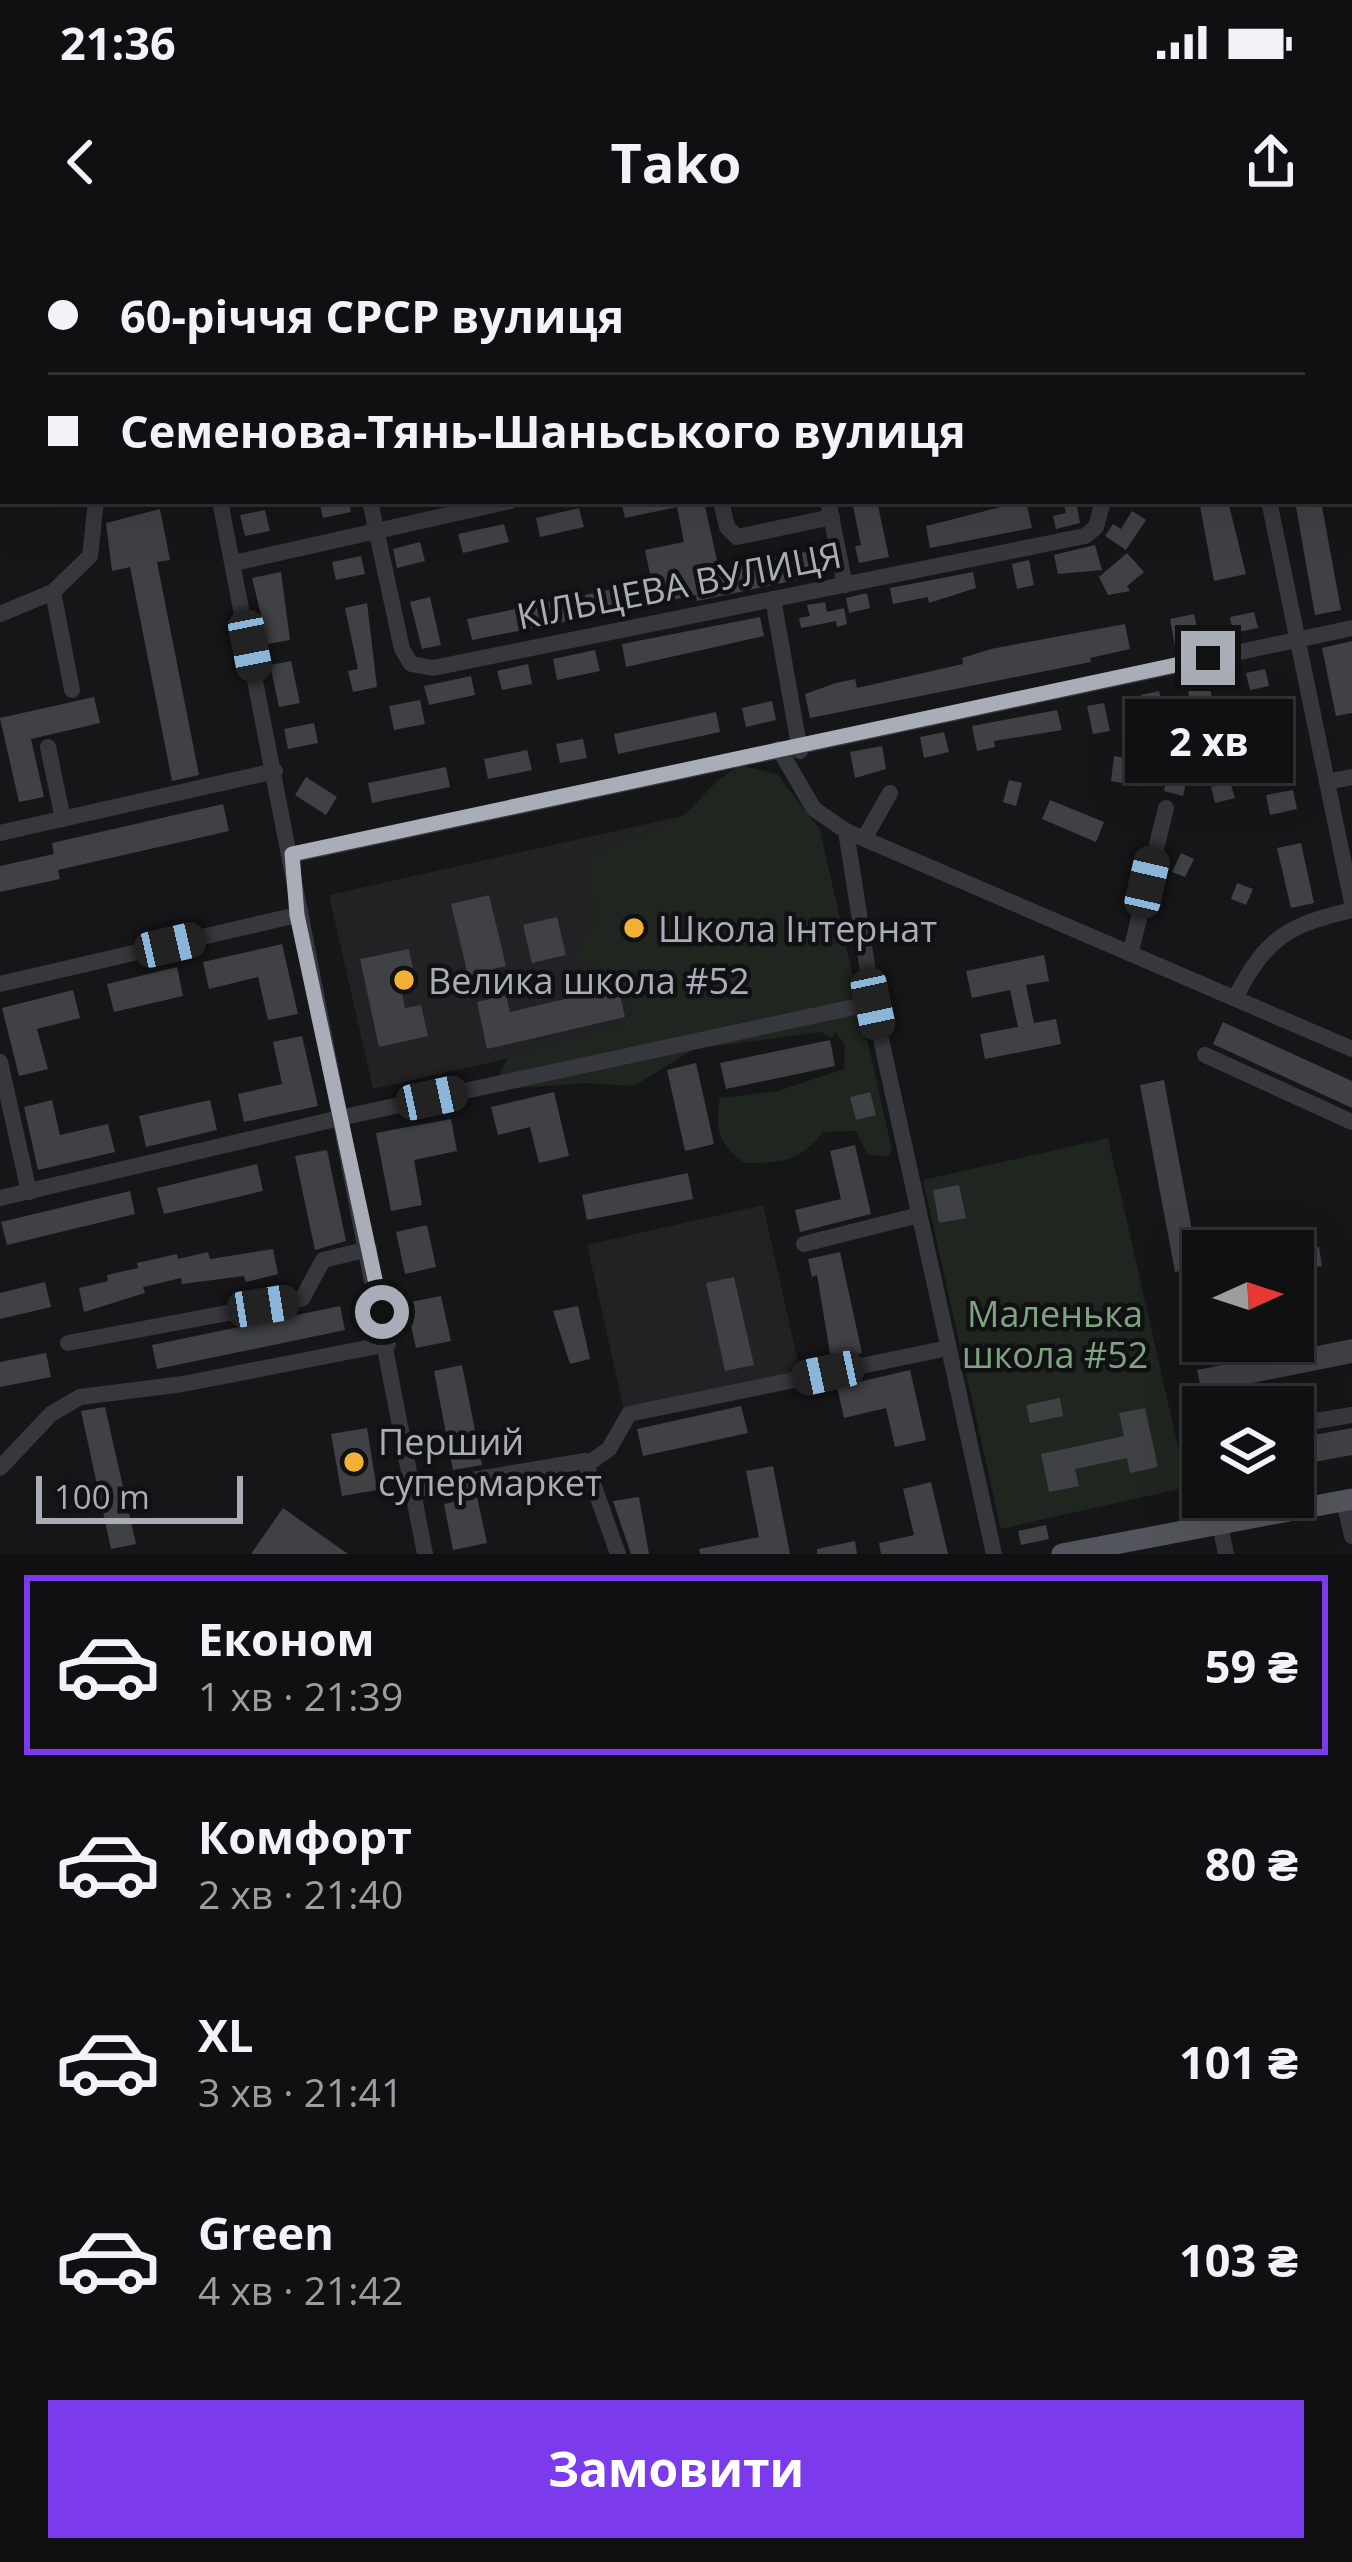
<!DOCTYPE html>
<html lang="uk">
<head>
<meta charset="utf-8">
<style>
	body { margin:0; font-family:"Open Sans",sans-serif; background:#19191b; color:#f1f3f6; height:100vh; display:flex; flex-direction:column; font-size:45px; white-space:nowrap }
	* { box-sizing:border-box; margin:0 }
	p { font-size:39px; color:#9c9d9f }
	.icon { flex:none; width:66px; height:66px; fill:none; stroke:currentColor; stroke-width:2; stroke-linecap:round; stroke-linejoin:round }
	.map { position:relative; height:1314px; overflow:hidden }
	.drawer { display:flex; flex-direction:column; background:#101012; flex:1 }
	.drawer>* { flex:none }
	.banner { position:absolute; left:0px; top:0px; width:1353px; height:264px; box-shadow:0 12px 48px #0002,0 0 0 3px #303032; display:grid; align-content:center; height:264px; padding:0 48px; background:#101012 }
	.needle { width:78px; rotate:87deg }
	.buttons { position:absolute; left:1182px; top:990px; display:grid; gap:24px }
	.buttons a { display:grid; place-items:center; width:132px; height:132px; border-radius:0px; background:#101012; box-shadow:0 12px 48px #0002,0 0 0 3px #303032; font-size:60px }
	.scale { position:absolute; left:36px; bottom:30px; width:207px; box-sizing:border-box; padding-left:12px; border:6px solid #a8adb8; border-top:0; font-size:33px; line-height:42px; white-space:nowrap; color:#a8adb8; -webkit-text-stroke:9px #111113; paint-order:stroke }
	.end { position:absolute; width:54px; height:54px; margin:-27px; border:15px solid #a8adb8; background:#111; box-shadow:0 0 0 6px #111 }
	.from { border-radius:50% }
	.bubble { position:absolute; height:84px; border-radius:0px; background:#101012; box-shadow:0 12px 48px #0002,0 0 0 3px #303032; font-size:39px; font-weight:700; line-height:84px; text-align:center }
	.car { position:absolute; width:36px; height:72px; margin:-36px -18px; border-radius:15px; box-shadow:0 0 9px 3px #0007; background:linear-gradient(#222 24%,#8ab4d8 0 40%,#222 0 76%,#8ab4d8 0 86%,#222 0) }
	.banner b { display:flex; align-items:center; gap:42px; height:114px; font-size:45px }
	.banner b+b { border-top:3px solid #303032 }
	.banner i { width:30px; height:30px; background:#f1f3f6 }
	ul { padding:21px 0 0; list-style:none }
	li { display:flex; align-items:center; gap:36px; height:180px; margin:0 24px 18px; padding:0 24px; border:6px solid transparent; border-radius:0px }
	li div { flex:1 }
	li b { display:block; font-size:45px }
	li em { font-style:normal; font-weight:700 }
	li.selected { border-color:#7c3aed }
	li>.icon { width:108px; height:108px; stroke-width:1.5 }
	.primary-button { display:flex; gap:24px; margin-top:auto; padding:24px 48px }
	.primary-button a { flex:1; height:138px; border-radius:0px; background:#7c3aed; color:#fff; font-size:48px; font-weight:700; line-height:138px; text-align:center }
	.status { display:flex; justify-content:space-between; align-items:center; height:84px; padding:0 60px; background:#101012; direction:ltr }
	.status svg { height:33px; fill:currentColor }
	header { display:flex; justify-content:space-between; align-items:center; height:156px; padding:0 48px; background:#101012; font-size:54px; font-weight:700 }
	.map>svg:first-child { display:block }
</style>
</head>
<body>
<div class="status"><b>21:36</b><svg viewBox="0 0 49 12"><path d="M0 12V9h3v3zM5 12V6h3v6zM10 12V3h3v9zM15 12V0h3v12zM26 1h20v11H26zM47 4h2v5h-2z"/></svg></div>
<header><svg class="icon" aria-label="back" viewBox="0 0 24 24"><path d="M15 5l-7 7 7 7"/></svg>Tako<svg class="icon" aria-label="share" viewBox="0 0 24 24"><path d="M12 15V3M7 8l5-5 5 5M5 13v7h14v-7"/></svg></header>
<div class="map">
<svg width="1352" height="1314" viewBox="0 0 1352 1314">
	<rect width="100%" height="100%" fill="#161618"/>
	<g fill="#222225">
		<polygon points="789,552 832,745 373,849 329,655"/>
		<polygon points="763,965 800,1131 624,1170 587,1005"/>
	</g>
	<g fill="#1e261f">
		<path d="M743 526 777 534 820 590 892 910 887 917 867 914 856 891 823 892C799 922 782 923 745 923 719 905 714 888 720 858L778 851 844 829 845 804 835 792 832 798 821 792 694 809 634 846 585 843 508 849 498 837 509 816 622 786 632 773 625 731 577 722V713L598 678 591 634 595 615C623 599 660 596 684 575 704 558 717 534 743 526Z"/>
		<polygon points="1108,898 1187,1247 1001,1289 923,940"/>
	</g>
	<g fill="#404145">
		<polygon points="319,261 349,261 351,272 323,278"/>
		<polygon points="621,261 704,261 719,330 815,310 820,335 697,361 696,355 656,363 645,310 684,302 677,267 625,278"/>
		<polygon points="852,261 877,261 889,317 859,323 855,306 861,305"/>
		<polygon points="1004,261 1026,261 1032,288 930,308 926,286 1005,266"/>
		<polygon points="1063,261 1076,261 1080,283 1056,289 1053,276 1066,273"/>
		<polygon points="1199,261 1228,261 1246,334 1214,341"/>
		<polygon points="1295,261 1321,261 1341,370 1315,375"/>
		<polygon points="579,268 584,287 540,297 536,278"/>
		<polygon points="160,269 170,320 157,322 199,535 172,541 130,327 112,331 106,283"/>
		<polygon points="265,270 270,291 245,296 240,275"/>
		<polygon points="1132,271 1146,280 1126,310 1105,296 1113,284 1121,289"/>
		<polygon points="504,284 509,302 463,313 458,294"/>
		<polygon points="420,302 425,321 397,328 393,309"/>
		<polygon points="1095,305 1102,330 1058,334 1054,315"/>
		<polygon points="1127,313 1144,332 1127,346 1130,351 1108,355 1099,337"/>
		<polygon points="361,316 365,334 336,340 332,322"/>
		<polygon points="1029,320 1034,345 1017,349 1012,324"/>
		<polygon points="281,332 290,400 268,404 252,338"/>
		<polygon points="973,332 976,348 929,363 928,357 893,364 890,348"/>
		<polygon points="617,348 622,371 590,377 585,355"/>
		<polygon points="867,353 870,368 849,373 846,358"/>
		<polygon points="430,357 441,405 422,409 410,362"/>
		<polygon points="564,359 568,381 472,400 467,379"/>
		<polygon points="825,362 827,372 844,368 847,384 837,387 836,381 801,388 799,378 810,376 807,365"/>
		<polygon points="367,363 377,447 353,452 348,431 358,429 345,368"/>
		<polygon points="1254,372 1258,388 1233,393 1230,377"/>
		<polygon points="1194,374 1200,401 1175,406 1170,379"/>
		<polygon points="760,377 764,396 626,427 622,404"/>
		<polygon points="1125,384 1130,409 1090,418 1091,422 810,478 805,454 836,443 855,439 857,448 963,424 962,418 991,409"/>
		<polygon points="1352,401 1352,473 1336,476 1322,408"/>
		<polygon points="595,410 600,431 557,440 553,419"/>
		<polygon points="291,421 300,463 279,467 270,425"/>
		<polygon points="528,424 532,444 502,450 497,431"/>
		<polygon points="1265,429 1269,446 1250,450 1246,433"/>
		<polygon points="471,436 475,455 429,465 424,446"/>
		<polygon points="1208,437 1214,469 1193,474 1186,442"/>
		<polygon points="1159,451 1165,476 1146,479 1141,455"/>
		<polygon points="94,457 100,483 31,499 44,557 19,562 0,478"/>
		<polygon points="420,460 425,484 394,490 389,466"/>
		<polygon points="772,461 776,480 746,487 742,468"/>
		<polygon points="1104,463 1110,491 1093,494 1087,466"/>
		<polygon points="1057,470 1062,490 994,501 995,507 977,511 972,486"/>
		<polygon points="716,472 720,492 618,514 614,494"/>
		<polygon points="1277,482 1283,523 1262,527 1250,488"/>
		<polygon points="314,483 318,503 288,509 284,489"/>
		<polygon points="944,492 949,512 924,518 920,497"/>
		<polygon points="583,499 587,518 560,523 556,504"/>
		<polygon points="882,506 886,529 855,538 850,512"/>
		<polygon points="527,510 532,530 488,539 484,519"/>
		<polygon points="1114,516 1133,519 1129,544 1111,541"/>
		<polygon points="446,527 450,547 372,563 368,543"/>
		<polygon points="1169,528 1188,533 1183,556 1164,551"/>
		<polygon points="306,537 337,557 326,575 295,555"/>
		<polygon points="1009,540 1022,543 1016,566 1003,562"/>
		<polygon points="1230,542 1235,558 1215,563 1211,547"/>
		<polygon points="1293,550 1297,569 1270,575 1266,555"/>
		<polygon points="1050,560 1104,582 1096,602 1042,579"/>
		<polygon points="223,564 229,591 58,630 60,639 0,652 0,626 54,614 52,603"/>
		<polygon points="1301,603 1314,663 1291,668 1277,608"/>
		<polygon points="1181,613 1194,619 1185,637 1172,632"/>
		<polygon points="1237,643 1253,649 1246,665 1231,659"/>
		<polygon points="489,655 506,726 468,735 451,664"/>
		<polygon points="557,677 566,715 532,723 523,685"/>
		<polygon points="282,704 298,774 268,780 258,737 209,749 203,722"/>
		<polygon points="409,709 415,739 400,743 405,768 421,765 428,796 379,807 360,719"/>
		<polygon points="1044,715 1049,741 1026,745 1034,783 1056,779 1061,804 985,819 980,794 1018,787 1010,750 972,758 966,731"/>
		<polygon points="177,727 183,756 114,772 107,744"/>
		<polygon points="614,729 625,777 487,809 477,762 506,755 510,772 586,754 582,737"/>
		<polygon points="73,750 80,778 37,789 48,829 19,836 2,768"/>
		<polygon points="1223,782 1352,841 1352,868 1213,804"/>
		<polygon points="302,796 318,866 244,882 238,854 282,844 273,802"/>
		<polygon points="830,800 835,826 726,849 720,823"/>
		<polygon points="696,823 714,904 685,911 667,830"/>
		<polygon points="1164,840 1199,1028 1175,1032 1140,845"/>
		<polygon points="554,852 569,916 539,923 530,887 498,895 491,867"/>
		<polygon points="870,852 876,875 856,880 850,857"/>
		<polygon points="52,860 60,895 108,884 115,912 38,930 24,867"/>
		<polygon points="210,860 217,890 146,907 139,876"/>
		<polygon points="451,879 457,911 414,920 422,965 391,971 376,893"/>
		<polygon points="855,905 871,974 800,992 795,970 841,959 830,911"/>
		<polygon points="327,910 346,1001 315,1010 295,916"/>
		<polygon points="257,924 263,951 164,974 157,948"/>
		<polygon points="688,933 693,959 587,980 582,955"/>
		<polygon points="959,945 966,978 939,983 933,950"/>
		<polygon points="130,951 135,974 7,1005 1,982"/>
		<polygon points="427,985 436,1027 405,1034 396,992"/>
		<polygon points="1319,1007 1322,1026 1293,1031 1293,1012"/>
		<polygon points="273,1009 278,1034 246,1042 244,1036 182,1044 181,1038 143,1047 145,1053 84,1072 79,1048 108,1041 107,1035 138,1028 137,1023 177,1014 178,1019 208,1012 210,1019"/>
		<polygon points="840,1012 862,1113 831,1119 817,1035 812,1037 808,1019"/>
		<polygon points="734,1037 754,1125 725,1131 706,1043"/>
		<polygon points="45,1042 51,1067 0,1079 0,1053"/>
		<polygon points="441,1056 451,1101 416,1108 406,1063"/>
		<polygon points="340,1066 345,1090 157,1129 152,1105"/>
		<polygon points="578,1066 590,1119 570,1124 553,1071"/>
		<polygon points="1352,1099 1352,1123 1202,1153 1197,1130"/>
		<polygon points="46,1113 51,1137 0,1147 0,1122"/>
		<polygon points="462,1125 482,1225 453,1230 434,1131"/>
		<polygon points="910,1130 926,1200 895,1207 886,1168 844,1178 837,1147"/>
		<polygon points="1060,1158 1063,1176 1030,1183 1026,1165"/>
		<polygon points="741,1166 748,1193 643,1216 637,1189"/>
		<polygon points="105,1167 136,1304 111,1309 81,1171"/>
		<polygon points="1145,1168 1158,1227 1130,1233 1127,1218 1075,1229 1079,1246 1049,1252 1041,1214 1124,1196 1119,1173"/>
		<polygon points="367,1188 377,1250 342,1256 331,1194"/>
		<polygon points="1352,1188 1352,1215 1293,1226 1293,1199"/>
		<polygon points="773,1226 790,1314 700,1314 699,1309 759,1297 746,1231"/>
		<polygon points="931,1242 948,1314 881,1314 879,1303 914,1295 903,1249"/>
		<polygon points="477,1257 487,1303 453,1310 444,1264"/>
		<polygon points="639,1257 649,1314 631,1314 613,1261"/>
		<polygon points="283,1268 348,1314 251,1314"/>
		<polygon points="1046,1285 1049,1299 1021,1305 1018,1291"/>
		<polygon points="855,1301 857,1314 817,1314 817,1309"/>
	</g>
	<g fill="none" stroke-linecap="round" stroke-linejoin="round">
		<g stroke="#37383d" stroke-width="16">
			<polyline points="167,0 168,3"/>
			<polyline points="702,0 702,3"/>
			<polyline points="1154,0 1158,3"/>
			<polyline points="273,3 288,0"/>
			<polyline points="1350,73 1352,70"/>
			<polyline points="1350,235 1352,235"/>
			<polyline points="220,261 425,1314"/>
			<polyline points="370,261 402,409 411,424 433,428 1085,296 1096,287 1103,261"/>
			<polyline points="721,261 727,287 737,297 832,277"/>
			<polyline points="828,261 845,345"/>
			<polyline points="1269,261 1352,663"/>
			<polyline points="234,323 510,261"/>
			<polyline points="53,352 72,450"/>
			<polyline points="773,359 800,511"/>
			<polyline points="0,374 53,352 90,316 96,261"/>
			<polyline points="48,507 63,579"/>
			<polyline points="779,509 814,569 846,591 1352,809"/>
			<polyline points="1327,542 1352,537"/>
			<polyline points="846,591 873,763 994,1314"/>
			<polyline points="0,593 275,531"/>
			<polyline points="865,597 890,553"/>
			<polyline points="292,615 1352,388"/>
			<polyline points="1131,711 1166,568"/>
			<polyline points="0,744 297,675"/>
			<path d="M1236 756C1267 697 1288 685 1352 670"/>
			<polyline points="1205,815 1352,882"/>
			<polyline points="0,822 29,952"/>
			<polyline points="0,958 344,877 873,763"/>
			<polyline points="804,1004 919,975"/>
			<polyline points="68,1103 302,1059 323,1020 369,1009"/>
			<polyline points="1293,1185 1352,1175"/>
			<polyline points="589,1223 609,1209 629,1174 948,1108"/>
			<polyline points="0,1228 51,1174 80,1157 183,1144 388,1104"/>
			<polyline points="412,1250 585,1221 618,1314"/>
			<polyline points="1344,1261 1352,1296"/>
			<polyline points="1220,1284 1226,1314"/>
		</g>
		<polyline stroke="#53555c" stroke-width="21" points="1062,1314 1352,1259"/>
	</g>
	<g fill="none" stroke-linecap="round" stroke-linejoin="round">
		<polyline stroke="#a8adb8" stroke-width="15" points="382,1072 297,675 292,614 1208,418"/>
	</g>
	<g fill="#f2b134" stroke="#111113" stroke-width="4.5">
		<circle cx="634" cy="688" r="12"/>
		<circle cx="404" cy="740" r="12"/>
		<circle cx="354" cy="1222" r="12"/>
	</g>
	<g text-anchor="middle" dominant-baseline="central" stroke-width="9" stroke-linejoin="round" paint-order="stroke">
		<g font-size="36" fill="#a8adb8" stroke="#111113">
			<text transform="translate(679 345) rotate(-11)">КІЛЬЦЕВА ВУЛИЦЯ</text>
		</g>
		<g font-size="36" fill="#a8adb8" stroke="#111113" text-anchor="start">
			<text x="658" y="688">Школа Інтернат</text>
			<text x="428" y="740">Велика школа #52</text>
			<text x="378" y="1201">Перший<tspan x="378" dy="41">супермаркет</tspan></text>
		</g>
		<g font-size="36" fill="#7fa381" stroke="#111113">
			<text x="1055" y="1073">Маленька<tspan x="1055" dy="41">школа #52</tspan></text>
		</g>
	</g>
</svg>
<div class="buttons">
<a><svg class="needle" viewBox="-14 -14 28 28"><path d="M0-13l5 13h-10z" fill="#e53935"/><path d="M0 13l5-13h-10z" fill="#9c9d9f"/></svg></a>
<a><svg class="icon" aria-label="layers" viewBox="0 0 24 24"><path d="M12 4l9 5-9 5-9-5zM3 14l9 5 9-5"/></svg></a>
</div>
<div class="scale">100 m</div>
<i class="end from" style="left:382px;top:1072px"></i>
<i class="end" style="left:1208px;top:418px"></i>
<div class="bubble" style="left:1125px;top:459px;width:168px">2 хв</div>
<i class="car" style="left:250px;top:406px;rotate:169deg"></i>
<i class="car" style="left:1147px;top:642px;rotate:13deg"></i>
<i class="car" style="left:170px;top:705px;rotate:77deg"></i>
<i class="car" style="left:873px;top:764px;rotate:168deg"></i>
<i class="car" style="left:432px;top:858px;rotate:78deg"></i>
<i class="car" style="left:263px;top:1066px;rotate:81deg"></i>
<i class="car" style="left:828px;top:1133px;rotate:258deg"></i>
<div class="banner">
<b><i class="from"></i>60-річчя СРСР вулиця</b>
<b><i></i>Семенова-Тянь-Шаньського вулиця</b>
</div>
</div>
<section class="drawer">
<ul>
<li class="selected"><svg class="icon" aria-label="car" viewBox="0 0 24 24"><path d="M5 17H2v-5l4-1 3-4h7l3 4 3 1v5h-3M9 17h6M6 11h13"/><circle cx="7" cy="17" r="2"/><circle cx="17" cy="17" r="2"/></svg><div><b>Економ</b><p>1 хв · 21:39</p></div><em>59 ₴</em></li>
<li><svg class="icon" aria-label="car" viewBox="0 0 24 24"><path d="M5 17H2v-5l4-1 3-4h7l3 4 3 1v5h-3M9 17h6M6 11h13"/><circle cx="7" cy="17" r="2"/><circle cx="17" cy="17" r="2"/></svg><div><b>Комфорт</b><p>2 хв · 21:40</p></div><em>80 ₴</em></li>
<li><svg class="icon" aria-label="car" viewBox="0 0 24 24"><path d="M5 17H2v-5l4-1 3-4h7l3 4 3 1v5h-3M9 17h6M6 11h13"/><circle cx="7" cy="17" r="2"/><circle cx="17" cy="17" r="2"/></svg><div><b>XL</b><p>3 хв · 21:41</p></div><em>101 ₴</em></li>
<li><svg class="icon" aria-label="car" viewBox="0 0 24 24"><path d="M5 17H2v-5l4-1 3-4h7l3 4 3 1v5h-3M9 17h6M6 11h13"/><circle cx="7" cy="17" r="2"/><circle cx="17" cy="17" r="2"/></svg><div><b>Green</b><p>4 хв · 21:42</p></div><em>103 ₴</em></li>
</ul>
<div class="primary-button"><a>Замовити</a></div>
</section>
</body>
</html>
